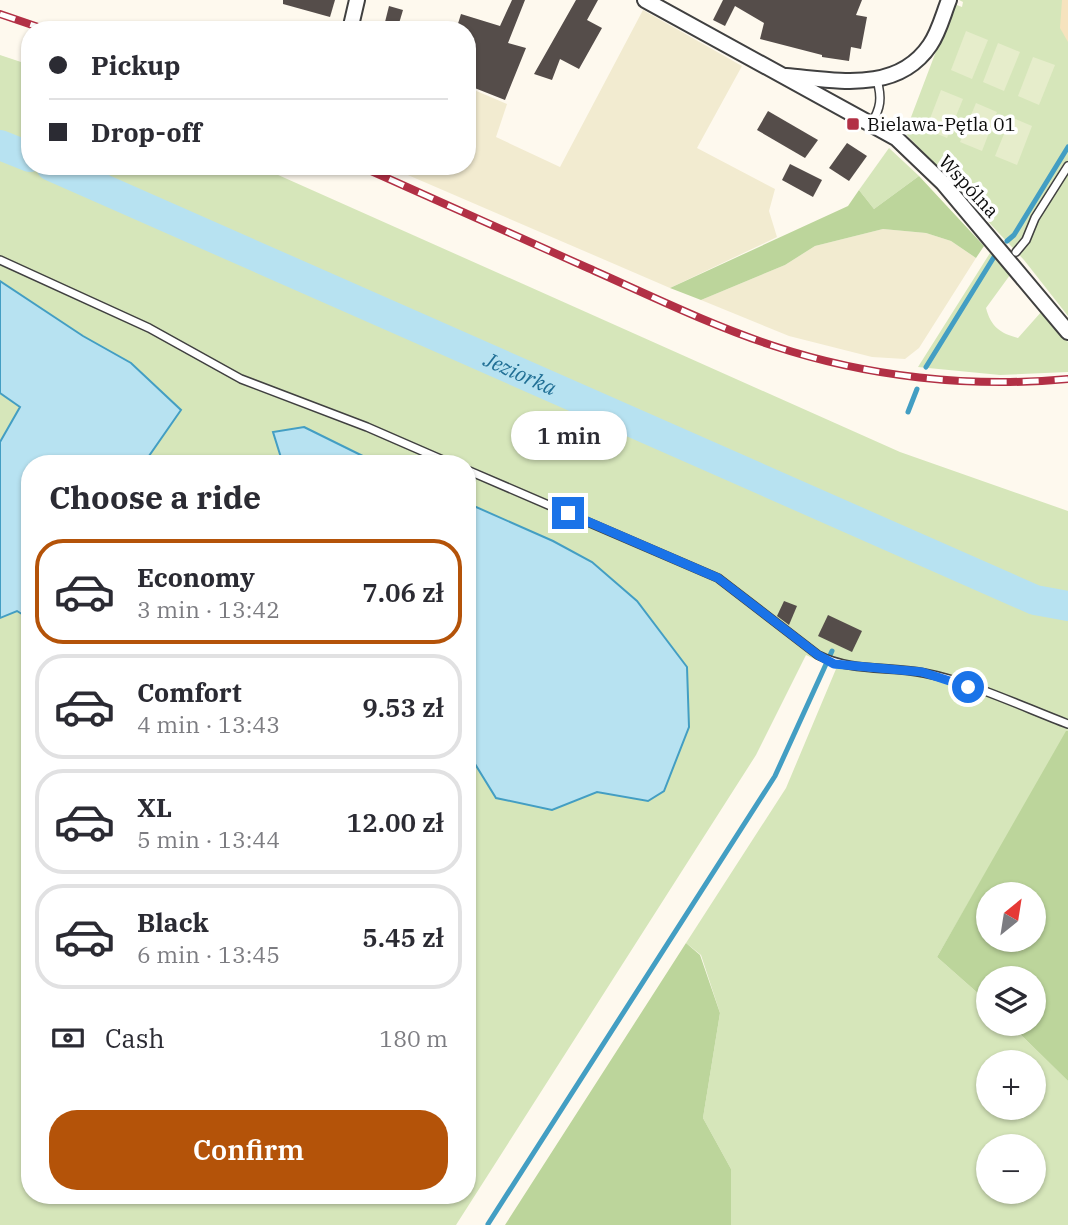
<!DOCTYPE html>
<html lang="en">
<head>
<meta charset="utf-8">
<style>
	body { margin:0; font-family:"IBM Plex Serif",serif; background:#f2f2f3; color:#2b2b33; height:100vh; display:flex; flex-direction:column; font-size:26px; white-space:nowrap }
	* { box-sizing:border-box; margin:0 }
	p { font-size:23px; color:#7c7c81 }
	.icon { flex:none; width:38px; height:38px; fill:none; stroke:currentColor; stroke-width:2; stroke-linecap:round; stroke-linejoin:round }
	.map { position:relative; flex:1; overflow:hidden }
	.sheet { position:absolute; left:21px; top:455px; width:455px; height:749px; display:flex; flex-direction:column; background:#fff; border-radius:28px; box-shadow:0 2px 5px #0004 }
	.sheet>* { flex:none }
	.hud { position:absolute; left:21px; top:21px; width:455px; height:154px; border-radius:28px; box-shadow:0 2px 5px #0004; display:grid; align-content:center; height:154px; padding:0 28px; background:#fff }
	.needle { width:46px; rotate:30deg }
	.controls { position:absolute; left:976px; top:882px; display:grid; gap:14px }
	.controls a { display:grid; place-items:center; width:70px; height:70px; border-radius:50%; background:#fff; box-shadow:0 2px 5px #0004; font-size:35px }
	.end { position:absolute; width:32px; height:32px; margin:-16px; border:9px solid #1a73e8; background:#fff; box-shadow:0 0 0 4px #fff }
	.from { border-radius:50% }
	.bubble { position:absolute; height:49px; border-radius:24px; background:#fff; box-shadow:0 2px 5px #0004; font-size:23px; font-weight:600; line-height:49px; text-align:center }
	.hud b { display:flex; align-items:center; gap:24px; height:66px; font-size:26px }
	.hud b+b { border-top:2px solid #e1e1e2 }
	.hud i { width:18px; height:18px; background:#2b2b33 }
	ul { padding:0; list-style:none }
	li { display:flex; align-items:center; gap:21px; height:105px; margin:0 14px 10px; padding:0 14px; border:4px solid #e1e1e2; border-radius:28px }
	li div { flex:1 }
	li b { display:block; font-size:26px }
	li em { font-style:normal; font-weight:600 }
	li.selected { border-color:#b45309 }
	li>.icon { width:63px; height:63px; stroke-width:1.5 }
	h2 { padding:0 28px; font-size:32px; line-height:84px }
	.pay { display:flex; align-items:center; gap:18px; height:77px; padding:0 28px; font-size:26px }
	.pay p { margin-inline-start:auto }
	.cta { display:flex; gap:14px; margin-top:auto; padding:14px 28px }
	.cta a { flex:1; height:80px; border-radius:28px; background:#b45309; color:#fff; font-size:28px; font-weight:600; line-height:80px; text-align:center }
	.map>svg:first-child { display:block }
</style>
</head>
<body>
<div class="map">
<svg width="1068" height="1225" viewBox="0 0 1068 1225">
	<rect width="100%" height="100%" fill="#fef9ee"/>
	<g fill="#f2ebd0">
		<polygon points="643,10 742,66 697,148 775,189 769,211 777,237 670,288 387,166 467,166 467,87 507,104 496,137 560,167"/>
		<polygon points="883,229 926,233 951,241 976,258 919,348 905,359 872,357 789,336 701,300 785,265 815,246"/>
	</g>
	<g fill="#d6e6ba" fill-rule="evenodd">
		<polygon points="959,0 1068,0 1068,316 1024,260 905,133 954,4 962,7 963,2"/>
		<path d="M0 55 30 65V166H258L900 452 1068 511V731L937 957 989 1003V1024H1010L1068 1081V1225H731V1169L703 1118 720 1013 701 955 686 943 786 788 836 669 806 655 756 755 456 1225H0ZM30 464H467V1195H30ZM989 1062H1034V1108H989ZM989 1146H1034V1192H989Z"/>
		<polygon points="889,148 919,176 874,209 859,190"/>
		<path d="M990 253 1010 275 986 308C991 327 1000 333 1018 338L1042 311 1068 342V372L1000 375 918 367Z"/>
	</g>
	<g fill="#bcd59b" fill-rule="evenodd">
		<polygon points="919,176 984,246 976,258 951,241 926,233 883,229 815,246 785,265 701,300 670,288 848,206 859,190 874,209"/>
		<path d="M1066 731H1068V1081L1010 1024H1034V978H989V1003L937 957ZM989 894H1034V940H989Z"/>
		<polygon points="686,943 700,955 720,1013 703,1118 731,1169 731,1225 505,1225"/>
	</g>
	<polygon fill="#f6e3be" points="1062,0 1068,0 1068,42 1060,28"/>
	<g fill="#e6edcb">
		<polygon points="966,31 988,40 972,79 951,70"/>
		<polygon points="998,43 1020,52 1004,91 983,82"/>
		<polygon points="1033,57 1055,65 1039,105 1018,96"/>
		<polygon points="941,90 963,99 947,138 926,129"/>
		<polygon points="976,103 997,112 982,151 960,142"/>
		<polygon points="1011,117 1032,126 1017,165 995,156"/>
	</g>
	<g fill="#b7e2f1" stroke="#439ec3" stroke-width="2">
		<polygon points="0,281 83,336 131,363 181,410 149,456 151,464 30,464 30,619 17,611 0,618 0,442 20,407 0,393"/>
		<polygon points="304,427 379,464 283,464 273,432"/>
		<polygon points="467,503 553,541 592,562 637,601 687,667 689,727 664,791 648,801 597,792 552,810 496,798 467,751"/>
	</g>
	<g fill="none" stroke-linecap="round" stroke-linejoin="round">
		<g stroke="#439ec3" stroke-width="5">
			<polyline points="1007,241 1014,235 1068,147"/>
			<polyline points="926,367 994,257"/>
			<polyline points="908,412 917,389"/>
			<polyline points="488,1224 775,776 832,651"/>
		</g>
		<g stroke="#b7e2f1" stroke-width="30">
			<polyline points="0,145 30,157"/>
			<path id="s1" d="M51 166 1035 600 1068 606"/>
		</g>
	</g>
	<g fill="#554d4a">
		<polygon points="283,0 335,0 330,17 283,4"/>
		<polygon points="512,0 525,0 508,43 526,48 505,100 467,85 467,75 474,58 467,56 467,30 456,30 461,14 500,26"/>
		<polygon points="576,0 598,0 587,20 602,28 579,69 560,59 552,80 534,74"/>
		<polygon points="723,0 862,0 856,15 867,17 861,49 851,47 849,61 822,57 822,55 760,39 764,23 735,6 725,26 713,20"/>
		<polygon points="389,6 403,10 397,30 383,30"/>
		<polygon points="768,111 818,140 805,158 757,130"/>
		<polygon points="847,143 867,156 849,181 829,168"/>
		<polygon points="790,164 822,180 813,197 782,180"/>
		<polygon points="784,601 797,606 789,625 777,616"/>
		<polygon points="828,615 862,631 852,652 818,636"/>
	</g>
	<g fill="none" stroke-linecap="round" stroke-linejoin="round">
		<defs>
			<g id="lane">
				<path d="M871 124C881 108 882 98 877 80"/>
				<polyline points="1016,252 1026,240 1035,218 1068,166"/>
				<polyline points="0,260 149,328 241,379 367,427 452,464"/>
				<path d="M467 470 718 578 818 655C851 672 888 666 924 673 971 682 1023 707 1068 724"/>
			</g>
			<g id="street">
				<polyline points="645,0 896,138 943,183 1068,332"/>
				<polyline points="350,30 357,0"/>
				<path d="M786 76C836 80 897 94 930 45 939 32 943 15 949 0"/>
			</g>
		</defs>
		<use href="#lane" stroke="#404040" stroke-width="10"/>
		<use href="#street" stroke="#404040" stroke-width="18"/>
		<use href="#lane" stroke="#fff" stroke-width="7"/>
		<use href="#street" stroke="#fff" stroke-width="14"/>
		<defs>
			<g id="rail">
				<polyline points="0,14 47,30"/>
				<path d="M360 166C436 200 512 234 588 268 649 295 710 325 774 346 868 377 970 388 1068 379"/>
			</g>
		</defs>
		<use href="#rail" stroke="#b23045" stroke-width="8"/>
		<use href="#rail" stroke="#fff" stroke-width="5" stroke-dasharray="16" stroke-linecap="butt"/>
	</g>
	<g fill="none" stroke-linecap="round" stroke-linejoin="round">
		<polyline stroke="#1a73e8" stroke-width="9" points="568,513 718,578 818,655 834,664 922,672 968,687"/>
	</g>
	<rect fill="#b23045" stroke="#fff" stroke-width="2.5" x="846" y="117" width="14" height="14" rx="3.5"/>
	<g text-anchor="middle" dominant-baseline="central" stroke-width="7" stroke-linejoin="round" paint-order="stroke">
		<g font-size="19" fill="#0d0d0d" stroke="#fff" text-anchor="start">
			<text x="867" y="124">Bielawa-Pętla 01</text>
		</g>
		<g font-size="19" fill="#0d0d0d" stroke="#fff">
			<text transform="translate(969 186) rotate(47)">Wspólna</text>
		</g>
		<g font-size="21" font-style="italic" fill="#206f95" stroke="#fff">
			<text stroke="none"><textPath href="#s1" startOffset="513">Jeziorka</textPath></text>
		</g>
	</g>
</svg>
<div class="controls">
<a><svg class="needle" viewBox="-14 -14 28 28"><path d="M0-13l5 13h-10z" fill="#e53935"/><path d="M0 13l5-13h-10z" fill="#7c7c81"/></svg></a>
<a><svg class="icon" aria-label="layers" viewBox="0 0 24 24"><path d="M12 4l9 5-9 5-9-5zM3 14l9 5 9-5"/></svg></a>
<a>+</a>
<a>−</a>
</div>
<i class="end from" style="left:968px;top:687px"></i>
<i class="end" style="left:568px;top:513px"></i>
<div class="bubble" style="left:511px;top:411px;width:116px">1 min</div>
<div class="hud">
<b><i class="from"></i>Pickup</b>
<b><i></i>Drop-off</b>
</div>
<section class="sheet">
<h2>Choose a ride</h2>
<ul>
<li class="selected"><svg class="icon" aria-label="car" viewBox="0 0 24 24"><path d="M5 17H2v-5l4-1 3-4h7l3 4 3 1v5h-3M9 17h6M6 11h13"/><circle cx="7" cy="17" r="2"/><circle cx="17" cy="17" r="2"/></svg><div><b>Economy</b><p>3 min · 13:42</p></div><em>7.06 zł</em></li>
<li><svg class="icon" aria-label="car" viewBox="0 0 24 24"><path d="M5 17H2v-5l4-1 3-4h7l3 4 3 1v5h-3M9 17h6M6 11h13"/><circle cx="7" cy="17" r="2"/><circle cx="17" cy="17" r="2"/></svg><div><b>Comfort</b><p>4 min · 13:43</p></div><em>9.53 zł</em></li>
<li><svg class="icon" aria-label="car" viewBox="0 0 24 24"><path d="M5 17H2v-5l4-1 3-4h7l3 4 3 1v5h-3M9 17h6M6 11h13"/><circle cx="7" cy="17" r="2"/><circle cx="17" cy="17" r="2"/></svg><div><b>XL</b><p>5 min · 13:44</p></div><em>12.00 zł</em></li>
<li><svg class="icon" aria-label="car" viewBox="0 0 24 24"><path d="M5 17H2v-5l4-1 3-4h7l3 4 3 1v5h-3M9 17h6M6 11h13"/><circle cx="7" cy="17" r="2"/><circle cx="17" cy="17" r="2"/></svg><div><b>Black</b><p>6 min · 13:45</p></div><em>5.45 zł</em></li>
</ul>
<div class="pay"><svg class="icon" aria-label="cash" viewBox="0 0 24 24"><path d="M3 7h18v10H3z"/><circle cx="12" cy="12" r="2"/></svg>Cash<p>180 m</p></div>
<div class="cta"><a>Confirm</a></div>
</section>
</div>
</body>
</html>
